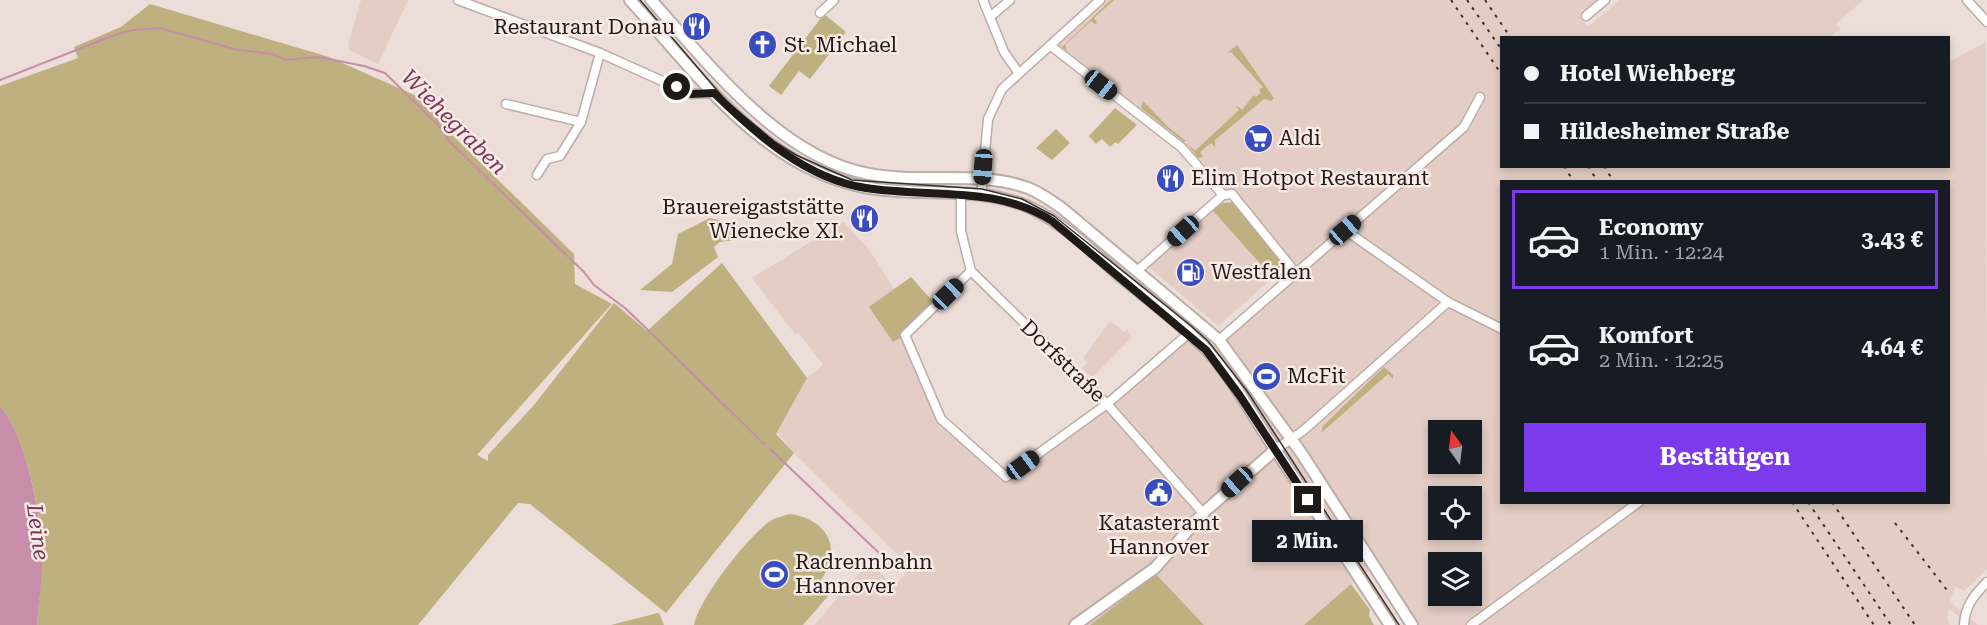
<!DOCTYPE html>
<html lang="de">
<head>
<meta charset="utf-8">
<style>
	body { margin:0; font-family:"Roboto Serif",serif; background:#242831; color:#f1f3f6; height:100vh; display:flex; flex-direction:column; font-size:22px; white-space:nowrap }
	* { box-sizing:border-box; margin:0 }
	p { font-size:20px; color:#9ea1a6 }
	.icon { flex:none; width:33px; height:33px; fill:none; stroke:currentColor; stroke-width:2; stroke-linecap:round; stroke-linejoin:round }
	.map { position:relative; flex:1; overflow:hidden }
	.sheet { position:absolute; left:1500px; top:180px; width:450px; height:324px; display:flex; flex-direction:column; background:#171b24; border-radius:0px; box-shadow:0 3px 9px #0003 }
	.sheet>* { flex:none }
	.guide { position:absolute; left:1500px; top:36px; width:450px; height:132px; border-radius:0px; box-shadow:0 3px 9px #0003; display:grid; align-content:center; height:132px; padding:0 24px; background:#171b24 }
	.needle { width:39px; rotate:346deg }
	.tools { position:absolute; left:1428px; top:420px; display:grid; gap:12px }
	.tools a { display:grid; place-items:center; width:54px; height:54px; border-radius:0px; background:#171b24; box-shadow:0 3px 9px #0003; font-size:30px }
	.end { position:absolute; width:27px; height:27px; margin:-14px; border:8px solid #1f1a18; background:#fff; box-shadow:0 0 0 3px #fff }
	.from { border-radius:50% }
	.bubble { position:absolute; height:42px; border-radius:0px; background:#171b24; box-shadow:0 3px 9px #0003; font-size:20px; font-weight:700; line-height:42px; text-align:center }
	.car { position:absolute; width:18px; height:36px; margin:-18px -9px; border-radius:8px; box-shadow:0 0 4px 2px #0007; background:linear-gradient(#222 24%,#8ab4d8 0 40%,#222 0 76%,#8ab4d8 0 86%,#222 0) }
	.guide b { display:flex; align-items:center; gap:21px; height:57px; font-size:22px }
	.guide b+b { border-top:2px solid #363941 }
	.guide i { width:15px; height:15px; background:#f1f3f6 }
	ul { padding:10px 0 0; list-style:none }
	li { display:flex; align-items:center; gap:18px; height:99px; margin:0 12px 9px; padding:0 12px; border:3px solid transparent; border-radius:0px }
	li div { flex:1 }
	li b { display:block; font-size:22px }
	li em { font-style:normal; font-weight:700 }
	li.selected { border-color:#7c3aed }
	li>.icon { width:54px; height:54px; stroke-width:1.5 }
	.button { display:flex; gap:12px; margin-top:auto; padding:12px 24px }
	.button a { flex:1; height:69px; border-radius:0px; background:#7c3aed; color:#fff; font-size:24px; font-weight:700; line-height:69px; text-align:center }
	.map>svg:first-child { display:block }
</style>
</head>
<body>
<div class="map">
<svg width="1987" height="625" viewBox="0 0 1987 625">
	<rect width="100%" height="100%" fill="#ecddd8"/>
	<g fill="#e3cdc5" fill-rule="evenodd">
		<polygon points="361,0 408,0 378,64 349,50 348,45"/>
		<path d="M1100 0H1598L1580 16 1588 27 1620 0H1863L1836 24 1840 29 1830 37 1502 38V166H1948L1949 62 1986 42 1987 569 1964 591 1955 586 1950 602 1978 625H1967L1949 608 1947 619 1950 625H1413L1377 566 1359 577 1304 625H1204L1156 574 1090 625H814L869 562 894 586 911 568 794 453 777 432 807 378 823 365 798 332 795 334 752 278 843 222 868 248 893 287 903 337 940 420 1002 477 1107 402 1187 333 1206 350 1296 273 1232 194 1223 195 1199 165 1051 46ZM1502 182H1948V502H1502ZM1438 430H1472V464H1438ZM1438 496H1472V530H1438ZM1438 562H1472V596H1438Z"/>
		<polygon points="1213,211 1273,278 1218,326 1149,267"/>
		<polygon points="1110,321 1124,332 1127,330 1132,337 1092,378 1082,368 1088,362 1083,358"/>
	</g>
	<g fill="#bfb07f">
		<polygon points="1111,0 1114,0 1094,18 1097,23 1095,24 1091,21 1065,45 1067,51 1062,47"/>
		<path d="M150 4 329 57 448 110 445 128 574 254 575 284 612 304 477 455 488 461V455L534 405 614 303 647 331 722 263 807 378 776 434 794 453 666 613 530 504 518 503 418 625H37C39 601 42 576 42 551 42 513 24 434 0 406V86L78 58 74 47 121 27Z"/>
		<polygon points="824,14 846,32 810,79 799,71 781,95 769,86"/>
		<polygon points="1237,45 1274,98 1271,101 1264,99 1215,140 1215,147 1211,143 1200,152 1203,157 1198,158 1187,143 1195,151 1239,110 1236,105 1242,110 1254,95 1256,97 1261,93 1259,90 1263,87 1231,52 1226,54"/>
		<polygon points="1143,101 1168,127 1186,141 1184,142 1141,108"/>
		<polygon points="1115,108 1137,125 1118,144 1115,142 1110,147 1102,139 1096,144 1089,136"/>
		<polygon points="1056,129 1070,143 1052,160 1036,148"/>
		<polygon points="1234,202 1287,266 1273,278 1213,211 1222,203"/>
		<polygon points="710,218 747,228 744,239 720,242 714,247 718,257 672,292 640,290 672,264 678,234"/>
		<polygon points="911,277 936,305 905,335 893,342 869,307"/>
		<polygon points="1384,367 1393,375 1393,379 1388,374 1321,433 1323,426"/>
		<path d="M790 514C831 520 844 553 817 585L829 595 803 625H694C698 600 750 533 772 520 777 517 784 516 790 514Z"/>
		<polygon points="1156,574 1204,625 1090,625"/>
		<polygon points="1351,584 1370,610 1369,616 1374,625 1381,625 1304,625"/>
		<polygon points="659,613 664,625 611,625 658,613"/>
	</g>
	<path fill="#c68ea8" d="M0 406C25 435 41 512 42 551 43 575 39 601 37 625H0Z"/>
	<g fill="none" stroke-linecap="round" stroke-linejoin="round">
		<g stroke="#c68ea8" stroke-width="2">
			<polyline points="0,80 117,34 133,30 160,28 234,49 272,54 286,60 319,57 364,66 385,73 443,130 448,140 584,272 594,285 625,308 648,330 764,444"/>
			<polyline points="770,449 898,571"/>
		</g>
		<defs>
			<g id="minor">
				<polyline points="458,0 600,53 691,94 714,93"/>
				<polyline points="983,0 1004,52 1018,72"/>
				<polyline points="1967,0 1987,22"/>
				<polyline points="820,13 834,0"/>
				<polyline points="1586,16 1605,0"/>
				<polyline points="990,17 1010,0"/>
				<polyline points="1051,46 1181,147 1223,195 1232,194 1296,273"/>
				<polyline points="506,104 581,122"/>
				<polyline points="537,175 547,159 560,156 581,122 600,53"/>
				<polyline points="961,195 961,231 971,271 1107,404 1203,513"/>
				<polyline points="981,196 988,119 1002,89 1100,0"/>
				<polyline points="1345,230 1448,302 1502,329"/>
				<polyline points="971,271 905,335 941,419 1006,477 1107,404 1188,334"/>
				<polyline points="1137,271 1223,195"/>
				<polyline points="1219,340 1464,127 1480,97"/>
				<polyline points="1275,450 1304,430 1448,302"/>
				<polyline points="1471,625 1639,502"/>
				<path d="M1964 625C1965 606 1974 595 1987 582"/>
			</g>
			<g id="major">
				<path d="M630 0C696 72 762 168 864 187 919 198 982 184 1033 209 1064 224 1093 252 1119 275 1148 299 1180 322 1206 349 1232 376 1250 412 1271 443 1311 503 1350 564 1390 625"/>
				<path d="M651 0C709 64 779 157 869 174 920 184 978 170 1028 188 1041 193 1052 201 1063 209L1219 340 1302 454 1412 625"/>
				<polyline points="1075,625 1155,568 1203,513 1275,450"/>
			</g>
		</defs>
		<use href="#minor" stroke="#bbada8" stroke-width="11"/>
		<use href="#major" stroke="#bbada8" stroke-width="14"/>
		<use href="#minor" stroke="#fff" stroke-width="8"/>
		<use href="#major" stroke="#fff" stroke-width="10"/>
		<polyline stroke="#393230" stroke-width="1.5" points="640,0 727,102 775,142 796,155 852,180 982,189 1022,199 1054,216 1190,325 1208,341 1247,391 1399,625"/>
		<g stroke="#393230" stroke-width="2" stroke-dasharray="3 6" stroke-linecap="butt">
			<polyline points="1451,0 1502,75"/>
			<polyline points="1467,0 1502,50"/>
			<polyline points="1485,0 1511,38"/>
			<polyline points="1564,166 1574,182"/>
			<polyline points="1588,166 1598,182"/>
			<polyline points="1604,166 1614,182"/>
			<polyline points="1792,502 1874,625"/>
			<polyline points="1808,502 1891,625"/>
			<polyline points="1832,502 1915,625"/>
			<polyline points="1895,523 1950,594"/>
		</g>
	</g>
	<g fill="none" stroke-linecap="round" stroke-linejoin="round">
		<path stroke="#1f1a18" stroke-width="8" d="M677 87 691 94 714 93C756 134 806 179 866 188 929 198 996 185 1052 221L1206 350 1240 396 1308 500"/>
	</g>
	<defs>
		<symbol id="restaurant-disc" viewBox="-11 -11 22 22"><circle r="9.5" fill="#3a4dbf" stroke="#f9eae5"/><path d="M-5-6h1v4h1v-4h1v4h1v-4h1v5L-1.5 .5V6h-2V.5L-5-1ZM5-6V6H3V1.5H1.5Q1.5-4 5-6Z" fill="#fff"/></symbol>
		<symbol id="church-disc" viewBox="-11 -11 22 22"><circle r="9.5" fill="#3a4dbf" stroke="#f9eae5"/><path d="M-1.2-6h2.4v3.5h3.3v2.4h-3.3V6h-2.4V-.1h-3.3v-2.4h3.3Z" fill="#fff"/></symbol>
		<symbol id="supermarket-disc" viewBox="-11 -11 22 22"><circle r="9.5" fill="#3a4dbf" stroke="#f9eae5"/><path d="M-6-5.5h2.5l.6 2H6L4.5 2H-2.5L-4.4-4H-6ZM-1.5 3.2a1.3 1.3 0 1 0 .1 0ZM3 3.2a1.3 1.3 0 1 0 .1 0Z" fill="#fff"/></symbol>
		<symbol id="fuel-disc" viewBox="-11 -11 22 22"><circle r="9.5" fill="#3a4dbf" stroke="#f9eae5"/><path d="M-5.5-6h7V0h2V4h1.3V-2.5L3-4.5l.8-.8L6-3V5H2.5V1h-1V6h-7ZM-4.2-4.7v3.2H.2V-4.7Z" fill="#fff"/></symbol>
		<symbol id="stadium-disc" viewBox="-11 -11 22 22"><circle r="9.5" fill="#3a4dbf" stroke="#f9eae5"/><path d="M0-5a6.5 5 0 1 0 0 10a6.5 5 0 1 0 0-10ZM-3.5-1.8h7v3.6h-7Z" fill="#fff"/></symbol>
		<symbol id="civic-disc" viewBox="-11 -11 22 22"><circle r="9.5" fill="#3a4dbf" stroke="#f9eae5"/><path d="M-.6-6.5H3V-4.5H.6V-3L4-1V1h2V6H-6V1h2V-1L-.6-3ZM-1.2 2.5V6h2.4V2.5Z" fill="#fff"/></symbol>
	</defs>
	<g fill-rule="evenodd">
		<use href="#restaurant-disc" x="680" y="10" width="33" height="33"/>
		<use href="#church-disc" x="746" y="28" width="33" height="33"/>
		<use href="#supermarket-disc" x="1242" y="122" width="33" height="33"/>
		<use href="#restaurant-disc" x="1154" y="162" width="33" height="33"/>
		<use href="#restaurant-disc" x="848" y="202" width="33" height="33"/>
		<use href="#fuel-disc" x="1174" y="256" width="33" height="33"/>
		<use href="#stadium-disc" x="1250" y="360" width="33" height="33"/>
		<use href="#civic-disc" x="1142" y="476" width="33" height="33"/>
		<use href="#stadium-disc" x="758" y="558" width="33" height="33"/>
	</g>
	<g text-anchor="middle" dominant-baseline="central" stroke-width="5" stroke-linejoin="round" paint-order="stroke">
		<g font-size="21" fill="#1f1a18" stroke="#f9eae5" text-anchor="start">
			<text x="675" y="27" text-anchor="end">Restaurant Donau</text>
			<text x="784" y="45">St. Michael</text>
			<text x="1279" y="138">Aldi</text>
			<text x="1191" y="178">Elim Hotpot Restaurant</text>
			<text x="844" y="207" text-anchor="end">Brauereigaststätte<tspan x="844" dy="24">Wienecke XI.</tspan></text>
			<text x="1211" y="272">Westfalen</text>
			<text x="1287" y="376">McFit</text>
			<text x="1159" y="523" text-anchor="middle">Katasteramt<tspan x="1159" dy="24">Hannover</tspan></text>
			<text x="795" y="562">Radrennbahn<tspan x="795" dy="24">Hannover</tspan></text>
		</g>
		<g font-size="21" fill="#1f1a18" stroke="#f9eae5">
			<text transform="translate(1063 361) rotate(44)">Dorfstraße</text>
		</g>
		<g font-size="22" font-style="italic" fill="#793459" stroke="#f9eae5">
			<text transform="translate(454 122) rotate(45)">Wiehegraben</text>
			<text transform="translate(38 532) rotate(82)">Leine</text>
		</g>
	</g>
</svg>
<div class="tools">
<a><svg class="needle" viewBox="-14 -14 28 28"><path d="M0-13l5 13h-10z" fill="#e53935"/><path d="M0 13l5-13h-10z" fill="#9ea1a6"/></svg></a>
<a><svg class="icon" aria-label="locate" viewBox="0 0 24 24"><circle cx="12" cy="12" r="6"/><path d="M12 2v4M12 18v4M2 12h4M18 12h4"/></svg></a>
<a><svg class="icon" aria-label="layers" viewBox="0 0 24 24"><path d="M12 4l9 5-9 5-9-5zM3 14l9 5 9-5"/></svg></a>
</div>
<i class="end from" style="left:677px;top:87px"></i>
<i class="end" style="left:1308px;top:500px"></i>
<div class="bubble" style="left:1252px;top:520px;width:111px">2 Min.</div>
<i class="car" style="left:1101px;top:85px;rotate:128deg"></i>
<i class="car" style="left:983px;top:167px;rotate:184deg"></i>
<i class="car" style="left:1345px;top:230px;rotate:49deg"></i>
<i class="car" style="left:1183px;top:231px;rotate:228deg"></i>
<i class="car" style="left:948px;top:294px;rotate:46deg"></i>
<i class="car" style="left:1023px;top:465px;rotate:54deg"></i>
<i class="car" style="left:1237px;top:482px;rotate:228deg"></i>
<div class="guide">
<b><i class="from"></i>Hotel Wiehberg</b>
<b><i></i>Hildesheimer Straße</b>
</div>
<section class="sheet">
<ul>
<li class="selected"><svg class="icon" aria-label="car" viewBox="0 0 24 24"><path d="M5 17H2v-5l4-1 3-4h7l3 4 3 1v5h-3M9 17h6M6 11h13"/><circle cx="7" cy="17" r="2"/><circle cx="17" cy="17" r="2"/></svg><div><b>Economy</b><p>1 Min. · 12:24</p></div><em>3.43 €</em></li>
<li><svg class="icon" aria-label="car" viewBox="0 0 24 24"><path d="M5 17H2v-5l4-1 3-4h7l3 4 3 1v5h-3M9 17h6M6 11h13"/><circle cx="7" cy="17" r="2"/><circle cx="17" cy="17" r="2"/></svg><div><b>Komfort</b><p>2 Min. · 12:25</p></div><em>4.64 €</em></li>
</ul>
<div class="button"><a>Bestätigen</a></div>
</section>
</div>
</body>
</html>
